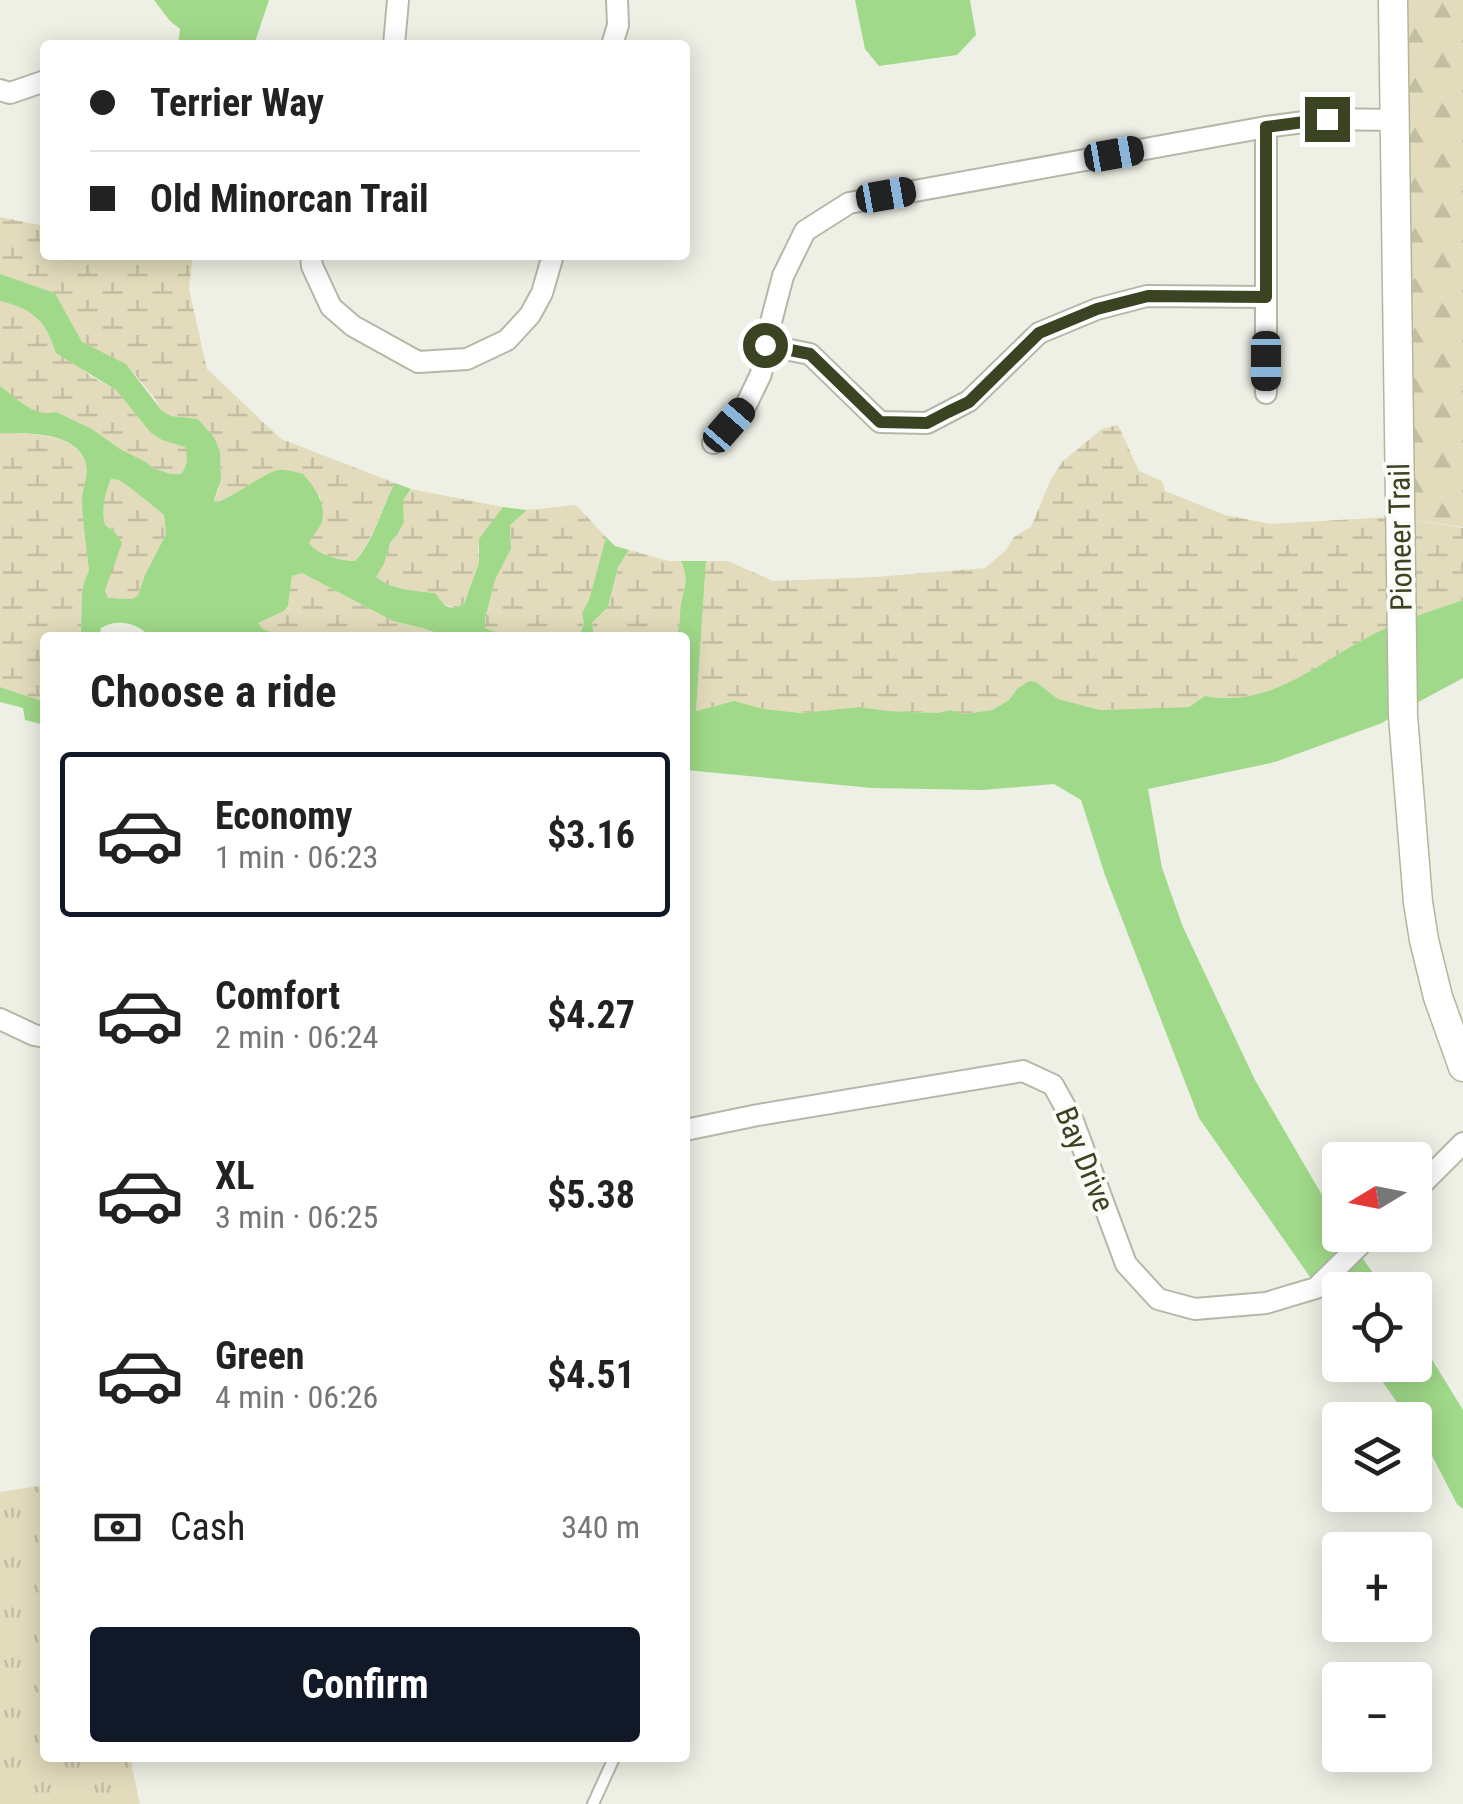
<!DOCTYPE html>
<html lang="en">
<head>
<meta charset="utf-8">
<style>
	body { margin:0; font-family:"Roboto Condensed",sans-serif; background:#f2f2f2; color:#222; height:100vh; display:flex; flex-direction:column; font-size:38px; white-space:nowrap }
	* { box-sizing:border-box; margin:0 }
	p { font-size:32px; color:#767676 }
	.icon { flex:none; width:55px; height:55px; fill:none; stroke:currentColor; stroke-width:2; stroke-linecap:round; stroke-linejoin:round }
	.map { position:relative; flex:1; overflow:hidden }
	.side { position:absolute; left:40px; top:632px; width:650px; height:1130px; display:flex; flex-direction:column; background:#fff; border-radius:10px; box-shadow:0 5px 25px #0003 }
	.side>* { flex:none }
	.top-card { position:absolute; left:40px; top:40px; width:650px; height:220px; border-radius:10px; box-shadow:0 5px 25px #0003; display:grid; align-content:center; height:220px; padding:0 50px; background:#fff }
	.needle { width:65px; rotate:260deg }
	.fabs { position:absolute; left:1322px; top:1142px; display:grid; gap:20px }
	.fabs a { display:grid; place-items:center; width:110px; height:110px; border-radius:10px; background:#fff; box-shadow:0 5px 25px #0003; font-size:50px }
	.end { position:absolute; width:45px; height:45px; margin:-22px; border:12px solid #3a4422; background:#fff; box-shadow:0 0 0 5px #fff }
	.from { border-radius:50% }
	.car { position:absolute; width:30px; height:60px; margin:-30px -15px; border-radius:12px; box-shadow:0 0 8px 2px #0007; background:linear-gradient(#222 24%,#8ab4d8 0 40%,#222 0 76%,#8ab4d8 0 86%,#222 0) }
	.top-card b { display:flex; align-items:center; gap:35px; height:95px; font-size:38px }
	.top-card b+b { border-top:2px solid #e0e0e0 }
	.top-card i { width:25px; height:25px; background:#222 }
	ul { padding:0; list-style:none }
	li { display:flex; align-items:center; gap:30px; height:165px; margin:0 20px 15px; padding:0 30px; border:5px solid transparent; border-radius:10px }
	li div { flex:1 }
	li b { display:block; font-size:38px }
	li em { font-style:normal; font-weight:700 }
	li.active { border-color:#111827 }
	li>.icon { width:90px; height:90px; stroke-width:1.5 }
	h2 { padding:0 50px; font-size:45px; line-height:120px }
	.pay { display:flex; align-items:center; gap:25px; height:110px; padding:0 50px; font-size:38px }
	.pay p { margin-inline-start:auto }
	.action { display:flex; gap:20px; margin-top:auto; padding:20px 50px }
	.action a { flex:1; height:115px; border-radius:10px; background:#111827; color:#fff; font-size:40px; font-weight:700; line-height:115px; text-align:center }
	.map>svg:first-child { display:block }
</style>
</head>
<body>
<div class="map">
<svg width="1463" height="1804" viewBox="0 0 1463 1804">
	<defs>
		<pattern id="grass-tufts" width="24" height="20" patternUnits="userSpaceOnUse" patternTransform="scale(2.5)"><rect width="24" height="20" fill="#e2dcbc"/><path d="M3 7l-1-3M5 7V3M7 7l1-3M15 17l-1-3M17 17v-4M19 17l1-3" fill="none" stroke="#c3bea1"/></pattern>
		<pattern id="forest-firs" width="22" height="20" patternUnits="userSpaceOnUse" patternTransform="scale(2.5)"><rect width="22" height="20" fill="#e2dcbc"/><path d="M5 1l3.5 6h-7zM16 11l3.5 6h-7z" fill="#c3bea1"/></pattern>
		<pattern id="wetland-marsh" width="20" height="14" patternUnits="userSpaceOnUse" patternTransform="scale(2.5)"><rect width="20" height="14" fill="#e2dcbc"/><path d="M1 5h8M5 5V1M11 12h8M15 12V8" fill="none" stroke="#c3bea1"/></pattern>
	</defs>
	<rect width="100%" height="100%" fill="#eef0e5"/>
	<polygon fill="url(#grass-tufts)" points="45,1485 45,1758 130,1758 140,1804 0,1804 0,1492"/>
	<polygon fill="url(#forest-firs)" points="1403,0 1463,0 1463,527 1409,519"/>
	<g fill="url(#wetland-marsh)">
		<path d="M0 217 45 226V255H193L189 289 207 369 281 439 395 483C381 509 374 538 355 561 341 561 317 555 308 543 319 519 324 528 320 496L273 472 242 491 216 503 214 501 219 489 221 465 214 437 198 419 171 416 162 411 154 397 126 364 82 342 55 293 0 274Z"/>
		<path d="M0 301 18 305 37 317 51 338 89 375 116 390 151 433 162 440 186 447C188 459 188 465 181 474H171L153 468 146 462 120 449 92 429 39 413 24 405 0 386Z"/>
		<path d="M1118 425 1139 471 1162 481 1165 491 1225 515 1271 524 1390 517 1391 626C1330 651 1277 710 1205 696L1189 707 1099 710 1058 699 1044 688 1017 689 1009 700 992 710 964 714 950 710 937 713 888 711 859 707 801 713 764 709 734 701 696 711 706 561H728L773 581 876 577 985 568 1006 550 1014 537 1031 527 1051 479 1063 461 1102 429Z"/>
		<path d="M0 433C26 434 74 431 85 462 90 475 82 487 82 500 82 523 87 548 89 571 77 592 84 614 80 637L45 638V699L42 701 0 687Z"/>
		<path d="M111 479 119 480 132 489 164 515 166 534 145 575 138 595 134 599 108 598 105 590 115 557 114 531 105 525C101 510 105 493 111 479Z"/>
		<path d="M411 489 503 507 478 547 479 563 464 604 455 608 440 603 435 593C414 591 393 590 375 577L384 564 390 543 397 535 404 522 403 499Z"/>
		<polygon points="576,505 606,537 589,600 582,613 584,623 578,637 507,637 485,628 485,619 495,580 511,549 510,525 527,510"/>
		<polygon points="1409,519 1463,528 1463,600 1410,618"/>
		<path d="M629 550 669 561H681C689 581 685 584 681 603 679 615 681 625 676 637H594L592 623 608 607 618 567Z"/>
		<polygon points="302,573 393,621 426,629 447,637 374,638 342,635 326,637 287,637 263,629 258,623 284,611 288,606 292,576"/>
	</g>
	<g fill="#a0d989" fill-rule="evenodd">
		<polygon points="154,0 269,0 254,45 178,45 180,29 170,21"/>
		<polygon points="855,0 970,0 976,35 957,55 879,66 865,49"/>
		<path d="M0 274 55 293 82 342 126 364 162 411 171 416 198 419 214 437 220 452 221 480 214 500 216 503C235 496 263 474 278 470 286 469 295 472 303 474 316 488 331 511 318 529 315 534 311 538 309 543 317 555 341 561 355 561 375 539 381 509 395 483L411 489 403 500 404 522 397 535 390 543 384 564 376 577C392 590 415 591 435 593 445 606 446 612 464 604L479 563V539L503 507 527 510 510 525 511 549 495 580 485 619V628L507 637H447L426 629 393 621 302 573 292 576 288 606 284 611 258 623 263 629 287 637H150C139 623 117 618 101 628L99 637H80C84 614 77 592 89 571 87 548 82 523 82 500 82 487 90 475 85 461 74 431 26 433 0 433V386C18 398 33 418 56 412L92 429 120 449 146 462 153 468 171 474H181C188 465 188 458 185 447L162 440 151 433 116 390 56 353C46 321 32 308 0 301ZM111 479 119 480 132 489 164 515 166 534 145 575 138 595 133 599 108 598 105 590 122 543 114 531 105 525C101 510 105 493 111 479Z"/>
		<polygon points="606,537 615,546 629,550 618,567 608,607 592,623 594,637 578,637 584,624 582,613 589,600"/>
		<path d="M681 561H706L696 711 734 701 764 709 801 713 859 707 888 711 937 713 950 710 964 714 992 710 1009 700 1017 689 1029 681 1036 682 1058 699 1100 710 1189 707 1205 696C1277 710 1330 651 1391 626L1393 716 1382 723 1275 762 1148 789 1162 868 1183 927 1255 1080 1340 1226V1235H1346L1385 1290H1340V1320L1199 1118 1105 875 1081 800 1054 784 982 790 872 788 685 770V638H676C681 625 679 615 681 603 685 584 689 581 681 561Z"/>
		<polygon points="1463,600 1463,678 1411,706 1410,618"/>
		<polygon points="0,687 42,701 45,699 45,725 25,720 23,708 0,702"/>
		<polygon points="1415,1332 1463,1410 1463,1509 1457,1504 1426,1444 1415,1428 1415,1420 1409,1420 1371,1365 1415,1365"/>
	</g>
	<g fill="none" stroke-linecap="round" stroke-linejoin="round">
		<defs>
			<polyline id="lane" points="593,1804 614,1758"/>
			<g id="street">
				<polyline points="394,45 398,0"/>
				<polyline points="612,45 618,25 617,0"/>
				<polyline points="0,90 10,93 45,81"/>
				<polyline points="311,255 312,266 331,307 353,326 418,362 467,359 507,340 530,315 542,293 553,255"/>
				<polyline points="765,345 810,354 880,422 927,423 969,401 1039,333 1097,309 1147,296 1266,297"/>
				<polyline points="1266,393 1266,127"/>
				<polyline points="713,443 745,407 761,374 765,345 783,276 805,231 849,203 1266,127 1327,119 1395,120"/>
				<polyline points="0,1019 34,1035 45,1037"/>
				<polyline points="685,1130 758,1115 1023,1071 1053,1085 1073,1121 1126,1264 1158,1299 1195,1309 1266,1303 1316,1288 1370,1235"/>
				<polyline points="1415,1191 1463,1143"/>
			</g>
			<polyline id="secondary" points="1393,0 1403,716 1418,902 1424,940 1438,997 1463,1067"/>
		</defs>
		<use href="#lane" stroke="#b4b9a7" stroke-width="14"/>
		<use href="#street" stroke="#b4b9a7" stroke-width="24"/>
		<use href="#secondary" stroke="#b2b79c" stroke-width="31"/>
		<use href="#lane" stroke="#fff" stroke-width="10"/>
		<use href="#street" stroke="#fff" stroke-width="20"/>
		<use href="#secondary" stroke="#fff" stroke-width="28"/>
	</g>
	<g fill="none" stroke-linecap="round" stroke-linejoin="round">
		<polyline stroke="#3a4422" stroke-width="12" points="765,345 810,354 880,422 927,423 948,412 969,402 1039,333 1097,309 1148,296 1266,297 1266,127 1327,119"/>
	</g>
	<g text-anchor="middle" dominant-baseline="central" stroke-width="8" stroke-linejoin="round" paint-order="stroke">
		<g font-size="30" fill="#3a4422" stroke="#fbfbf7">
			<text transform="translate(1400 537) rotate(-91)">Pioneer Trail</text>
			<text transform="translate(1085 1159) rotate(68)">Bay Drive</text>
		</g>
	</g>
</svg>
<div class="fabs">
<a><svg class="needle" viewBox="-14 -14 28 28"><path d="M0-13l5 13h-10z" fill="#e53935"/><path d="M0 13l5-13h-10z" fill="#767676"/></svg></a>
<a><svg class="icon" aria-label="locate" viewBox="0 0 24 24"><circle cx="12" cy="12" r="6"/><path d="M12 2v4M12 18v4M2 12h4M18 12h4"/></svg></a>
<a><svg class="icon" aria-label="layers" viewBox="0 0 24 24"><path d="M12 4l9 5-9 5-9-5zM3 14l9 5 9-5"/></svg></a>
<a>+</a>
<a>−</a>
</div>
<i class="end from" style="left:765px;top:345px"></i>
<i class="end" style="left:1327px;top:119px"></i>
<i class="car" style="left:1114px;top:154px;rotate:80deg"></i>
<i class="car" style="left:886px;top:195px;rotate:80deg"></i>
<i class="car" style="left:1266px;top:361px;rotate:180deg"></i>
<i class="car" style="left:729px;top:425px;rotate:41deg"></i>
<div class="top-card">
<b><i class="from"></i>Terrier Way</b>
<b><i></i>Old Minorcan Trail</b>
</div>
<section class="side">
<h2>Choose a ride</h2>
<ul>
<li class="active"><svg class="icon" aria-label="car" viewBox="0 0 24 24"><path d="M5 17H2v-5l4-1 3-4h7l3 4 3 1v5h-3M9 17h6M6 11h13"/><circle cx="7" cy="17" r="2"/><circle cx="17" cy="17" r="2"/></svg><div><b>Economy</b><p>1 min · 06:23</p></div><em>$3.16</em></li>
<li><svg class="icon" aria-label="car" viewBox="0 0 24 24"><path d="M5 17H2v-5l4-1 3-4h7l3 4 3 1v5h-3M9 17h6M6 11h13"/><circle cx="7" cy="17" r="2"/><circle cx="17" cy="17" r="2"/></svg><div><b>Comfort</b><p>2 min · 06:24</p></div><em>$4.27</em></li>
<li><svg class="icon" aria-label="car" viewBox="0 0 24 24"><path d="M5 17H2v-5l4-1 3-4h7l3 4 3 1v5h-3M9 17h6M6 11h13"/><circle cx="7" cy="17" r="2"/><circle cx="17" cy="17" r="2"/></svg><div><b>XL</b><p>3 min · 06:25</p></div><em>$5.38</em></li>
<li><svg class="icon" aria-label="car" viewBox="0 0 24 24"><path d="M5 17H2v-5l4-1 3-4h7l3 4 3 1v5h-3M9 17h6M6 11h13"/><circle cx="7" cy="17" r="2"/><circle cx="17" cy="17" r="2"/></svg><div><b>Green</b><p>4 min · 06:26</p></div><em>$4.51</em></li>
</ul>
<div class="pay"><svg class="icon" aria-label="cash" viewBox="0 0 24 24"><path d="M3 7h18v10H3z"/><circle cx="12" cy="12" r="2"/></svg>Cash<p>340 m</p></div>
<div class="action"><a>Confirm</a></div>
</section>
</div>
</body>
</html>
